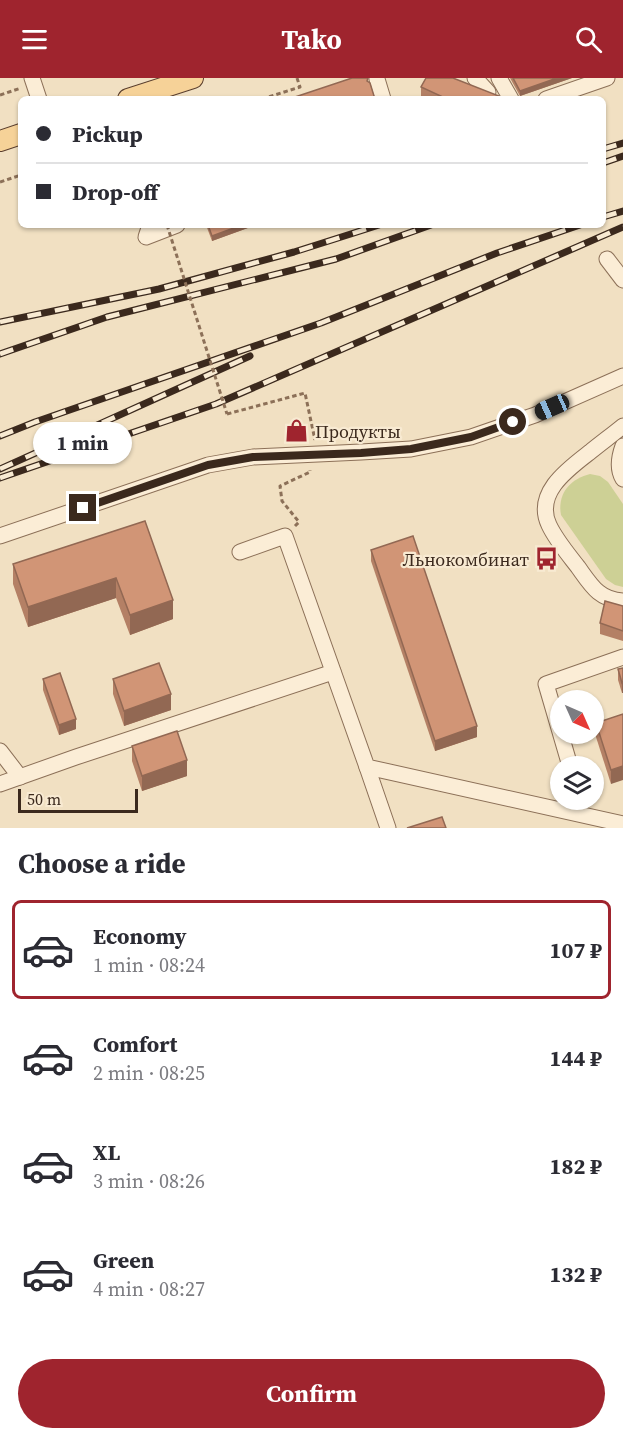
<!DOCTYPE html>
<html lang="en">
<head>
<meta charset="utf-8">
<style>
	body { margin:0; font-family:"Source Serif 4",serif; background:#f2f2f3; color:#2b2b33; height:100vh; display:flex; flex-direction:column; font-size:22px; white-space:nowrap }
	* { box-sizing:border-box; margin:0 }
	p { font-size:20px; color:#7c7c81 }
	.icon { flex:none; width:33px; height:33px; fill:none; stroke:currentColor; stroke-width:2; stroke-linecap:round; stroke-linejoin:round }
	.map { position:relative; height:750px; overflow:hidden }
	.panel { display:flex; flex-direction:column; background:#fff; flex:1 }
	.panel>* { flex:none }
	.banner { position:absolute; left:18px; top:18px; width:588px; height:132px; border-radius:9px; box-shadow:0 2px 4px #0004; display:grid; align-content:center; height:132px; padding:0 18px; background:#fff }
	.needle { width:39px; rotate:135deg }
	.controls { position:absolute; left:550px; top:612px; display:grid; gap:12px }
	.controls a { display:grid; place-items:center; width:54px; height:54px; border-radius:50%; background:#fff; box-shadow:0 2px 4px #0004; font-size:30px }
	.scale { position:absolute; left:18px; bottom:15px; width:120px; box-sizing:border-box; padding-left:6px; border:3px solid #3b291d; border-top:0; font-size:16px; line-height:21px; white-space:nowrap; color:#3b291d; -webkit-text-stroke:4px #f8ead2; paint-order:stroke }
	.end { position:absolute; width:27px; height:27px; margin:-14px; border:8px solid #3b291d; background:#fff; box-shadow:0 0 0 3px #fff }
	.from { border-radius:50% }
	.bubble { position:absolute; height:42px; border-radius:21px; background:#fff; box-shadow:0 2px 4px #0004; font-size:20px; font-weight:700; line-height:42px; text-align:center }
	.car { position:absolute; width:18px; height:36px; margin:-18px -9px; border-radius:8px; box-shadow:0 0 4px 2px #0007; background:linear-gradient(#222 24%,#8ab4d8 0 40%,#222 0 76%,#8ab4d8 0 86%,#222 0) }
	.banner b { display:flex; align-items:center; gap:21px; height:57px; font-size:22px }
	.banner b+b { border-top:2px solid #e1e1e2 }
	.banner i { width:15px; height:15px; background:#2b2b33 }
	ul { padding:0; list-style:none }
	li { display:flex; align-items:center; gap:18px; height:99px; margin:0 12px 9px; padding:0 6px; border:3px solid transparent; border-radius:9px }
	li div { flex:1 }
	li b { display:block; font-size:22px }
	li em { font-style:normal; font-weight:700 }
	li.current { border-color:#9f242e }
	li>.icon { width:54px; height:54px; stroke-width:1.5 }
	h2 { padding:0 18px; font-size:27px; line-height:72px }
	.cta { display:flex; gap:12px; margin-top:auto; padding:12px 18px }
	.cta a { flex:1; height:69px; border-radius:36px; background:#9f242e; color:#fff; font-size:24px; font-weight:700; line-height:69px; text-align:center }
	header { display:flex; justify-content:space-between; align-items:center; height:78px; padding:0 18px; background:#9f242e; color:#fff; font-size:27px; font-weight:700 }
	.map>svg:first-child { display:block }
</style>
</head>
<body>
<header><svg class="icon" aria-label="menu" viewBox="0 0 24 24"><path d="M4 6h16M4 12h16M4 18h16"/></svg>Tako<svg class="icon" aria-label="search" viewBox="0 0 24 24"><circle cx="10" cy="10" r="6"/><path d="M15 15l6 6"/></svg></header>
<div class="map">
<svg width="623" height="750" viewBox="0 0 623 750">
	<rect width="100%" height="100%" fill="#f1e0c2"/>
	<path fill="#cdd095" d="M590 396 600 398 608 404 623 426V509L615 507 606 501 561 437C557 416 570 401 590 396Z"/>
	<g fill="none" stroke-linecap="round" stroke-linejoin="round">
		<defs>
			<g id="minor">
				<polyline points="32,0 39,21"/>
				<polyline points="475,0 488,14"/>
				<polyline points="499,0 511,21"/>
				<polyline points="377,1 383,21"/>
				<polyline points="546,21 607,0"/>
				<polyline points="150,147 146,159 177,147"/>
				<polyline points="607,181 623,202"/>
				<path d="M623 348C612 357 601 365 590 374 568 391 534 415 549 447 556 462 568 476 578 489 591 507 599 522 623 523"/>
				<path d="M623 368C619 379 617 391 623 401"/>
				<polyline points="0,458 208,387 253,379 361,374 411,371 471,359 535,337 623,298"/>
				<polyline points="240,474 285,458 367,689 623,746"/>
				<polyline points="0,673 20,699"/>
				<polyline points="570,688 546,606 623,579"/>
				<polyline points="367,689 388,750"/>
				<polyline points="0,706 76,679 333,594"/>
			</g>
			<g id="major">
				<polyline points="128,21 193,0"/>
				<polyline points="0,63 21,56"/>
			</g>
		</defs>
		<use href="#minor" stroke="#8c7058" stroke-width="17"/>
		<use href="#major" stroke="#5a3e2d" stroke-width="22"/>
		<g stroke="#8c7058" stroke-width="3" stroke-dasharray="4.5 3" stroke-linecap="butt">
			<polyline points="0,17 21,10"/>
			<polyline points="262,21 300,9 297,0"/>
			<polyline points="0,104 21,97"/>
			<polyline points="227,336 305,315 315,362"/>
			<polyline points="295,448 299,444 282,423 280,408 310,394 310,392"/>
		</g>
		<use href="#minor" stroke="#fbedd6" stroke-width="15"/>
		<use href="#major" stroke="#f6d298" stroke-width="20"/>
		<defs>
			<g id="rail">
				<polyline points="603,71 623,65"/>
				<polyline points="603,85 623,78"/>
				<polyline points="603,139 623,133"/>
				<polyline points="0,244 159,211 294,174 379,147"/>
				<polyline points="0,276 107,239 336,181 431,147"/>
				<polyline points="0,358 35,344 321,245 497,175 580,147"/>
				<polyline points="0,391 250,278"/>
				<polyline points="0,400 216,326 623,149"/>
			</g>
		</defs>
		<use href="#rail" stroke="#3b291d" stroke-width="7"/>
		<use href="#rail" stroke="#f8ead2" stroke-width="4.5" stroke-dasharray="14" stroke-linecap="butt"/>
		<polyline stroke="#8c7058" stroke-width="3" stroke-dasharray="4.5 3" stroke-linecap="butt" points="167,147 227,336"/>
	</g>
	<g fill="#b48065">
		<polygon points="510,0 572,0 520,18"/>
		<polygon points="421,9 501,21 425,21 421,19"/>
		<polygon points="206,147 256,147 212,163"/>
		<polygon points="145,443 173,541 130,557 116,520 28,549 13,506 13,486"/>
		<polygon points="371,472 477,659 435,673 371,483"/>
		<polygon points="623,528 623,563 600,556 600,545"/>
		<polygon points="623,590 623,615 622,615 618,602 618,591"/>
		<polygon points="43,601 76,651 59,657 43,612"/>
		<polygon points="113,601 171,632 124,648 113,616"/>
		<polygon points="623,636 611,706 596,659 596,645"/>
		<polygon points="132,668 187,698 142,713 132,683"/>
	</g>
	<g fill="#926853">
		<polygon points="557,0 572,0 520,18 520,13"/>
		<polygon points="242,147 256,147 212,163 212,158"/>
		<polygon points="116,500 116,520 28,549 28,529"/>
		<polygon points="173,522 173,541 130,557 130,537"/>
		<polygon points="623,604 623,615 622,615 622,605"/>
		<polygon points="171,616 171,632 124,648 124,633"/>
		<polygon points="76,641 76,651 59,657 59,647"/>
		<polygon points="477,648 477,659 435,673 435,663"/>
		<polygon points="187,682 187,698 142,713 142,698"/>
		<polygon points="623,688 623,702 611,706 611,692"/>
	</g>
	<g fill="#d19576" stroke="#926853" stroke-width="1.5">
		<polygon points="352,0 368,0 367,3 370,5 374,18 376,21 289,21"/>
		<polygon points="426,0 453,0 499,18 501,21 447,21 421,9"/>
		<polygon points="513,0 557,0 520,13"/>
		<polygon points="208,147 242,147 212,158"/>
		<polygon points="145,443 173,522 130,537 116,500 28,529 13,486"/>
		<polygon points="413,458 477,648 435,663 371,472"/>
		<polygon points="605,523 623,528 623,553 600,545"/>
		<polygon points="159,585 171,616 124,633 113,601"/>
		<polygon points="623,590 623,604 622,605 618,591"/>
		<polygon points="60,595 76,641 59,647 43,601"/>
		<polygon points="623,636 623,688 611,692 596,645"/>
		<polygon points="177,653 187,682 142,698 132,668"/>
		<polygon points="442,739 446,750 407,750"/>
	</g>
	<g fill="none" stroke-linecap="round" stroke-linejoin="round">
		<polyline stroke="#3b291d" stroke-width="8" points="83,430 208,387 253,379 361,375 411,371 471,359 513,344"/>
	</g>
	<defs>
		<symbol id="shop-bare" viewBox="-9 -9 18 18"><path d="M-5-2.5h2.3a2.7 3.5 0 0 1 5.4 0H5L5.5 6h-11ZM-1.5-2.5h3a1.5 2.3 0 0 0-3 0Z" fill="#9f242e" stroke="#f8ead2" stroke-width="2.5" paint-order="stroke"/></symbol>
		<symbol id="bus-bare" viewBox="-9 -9 18 18"><path d="M-5-6H5V4H4V6H2V4H-2V6H-4V4H-5ZM-3.5-4V0h7V-4ZM-3.5 1.2v1.5H-2V1.2ZM2 1.2v1.5H3.5V1.2Z" fill="#9f242e" stroke="#f8ead2" stroke-width="2.5" paint-order="stroke"/></symbol>
	</defs>
	<g fill-rule="evenodd">
		<use href="#shop-bare" x="280" y="336" width="33" height="33"/>
		<use href="#bus-bare" x="530" y="464" width="33" height="33"/>
	</g>
	<g text-anchor="middle" dominant-baseline="central" stroke-width="4.5" stroke-linejoin="round" paint-order="stroke">
		<g font-size="18" fill="#3b291d" stroke="#f8ead2" text-anchor="start">
			<text x="315" y="353">Продукты</text>
			<text x="529" y="481" text-anchor="end">Льнокомбинат</text>
		</g>
	</g>
</svg>
<div class="controls">
<a><svg class="needle" viewBox="-14 -14 28 28"><path d="M0-13l5 13h-10z" fill="#e53935"/><path d="M0 13l5-13h-10z" fill="#7c7c81"/></svg></a>
<a><svg class="icon" aria-label="layers" viewBox="0 0 24 24"><path d="M12 4l9 5-9 5-9-5zM3 14l9 5 9-5"/></svg></a>
</div>
<div class="scale">50 m</div>
<i class="end from" style="left:513px;top:344px"></i>
<i class="end" style="left:83px;top:430px"></i>
<div class="bubble" style="left:33px;top:344px;width:99px">1 min</div>
<i class="car" style="left:552px;top:329px;rotate:246deg"></i>
<div class="banner">
<b><i class="from"></i>Pickup</b>
<b><i></i>Drop-off</b>
</div>
</div>
<section class="panel">
<h2>Choose a ride</h2>
<ul>
<li class="current"><svg class="icon" aria-label="car" viewBox="0 0 24 24"><path d="M5 17H2v-5l4-1 3-4h7l3 4 3 1v5h-3M9 17h6M6 11h13"/><circle cx="7" cy="17" r="2"/><circle cx="17" cy="17" r="2"/></svg><div><b>Economy</b><p>1 min · 08:24</p></div><em>107 ₽</em></li>
<li><svg class="icon" aria-label="car" viewBox="0 0 24 24"><path d="M5 17H2v-5l4-1 3-4h7l3 4 3 1v5h-3M9 17h6M6 11h13"/><circle cx="7" cy="17" r="2"/><circle cx="17" cy="17" r="2"/></svg><div><b>Comfort</b><p>2 min · 08:25</p></div><em>144 ₽</em></li>
<li><svg class="icon" aria-label="car" viewBox="0 0 24 24"><path d="M5 17H2v-5l4-1 3-4h7l3 4 3 1v5h-3M9 17h6M6 11h13"/><circle cx="7" cy="17" r="2"/><circle cx="17" cy="17" r="2"/></svg><div><b>XL</b><p>3 min · 08:26</p></div><em>182 ₽</em></li>
<li><svg class="icon" aria-label="car" viewBox="0 0 24 24"><path d="M5 17H2v-5l4-1 3-4h7l3 4 3 1v5h-3M9 17h6M6 11h13"/><circle cx="7" cy="17" r="2"/><circle cx="17" cy="17" r="2"/></svg><div><b>Green</b><p>4 min · 08:27</p></div><em>132 ₽</em></li>
</ul>
<div class="cta"><a>Confirm</a></div>
</section>
</body>
</html>
